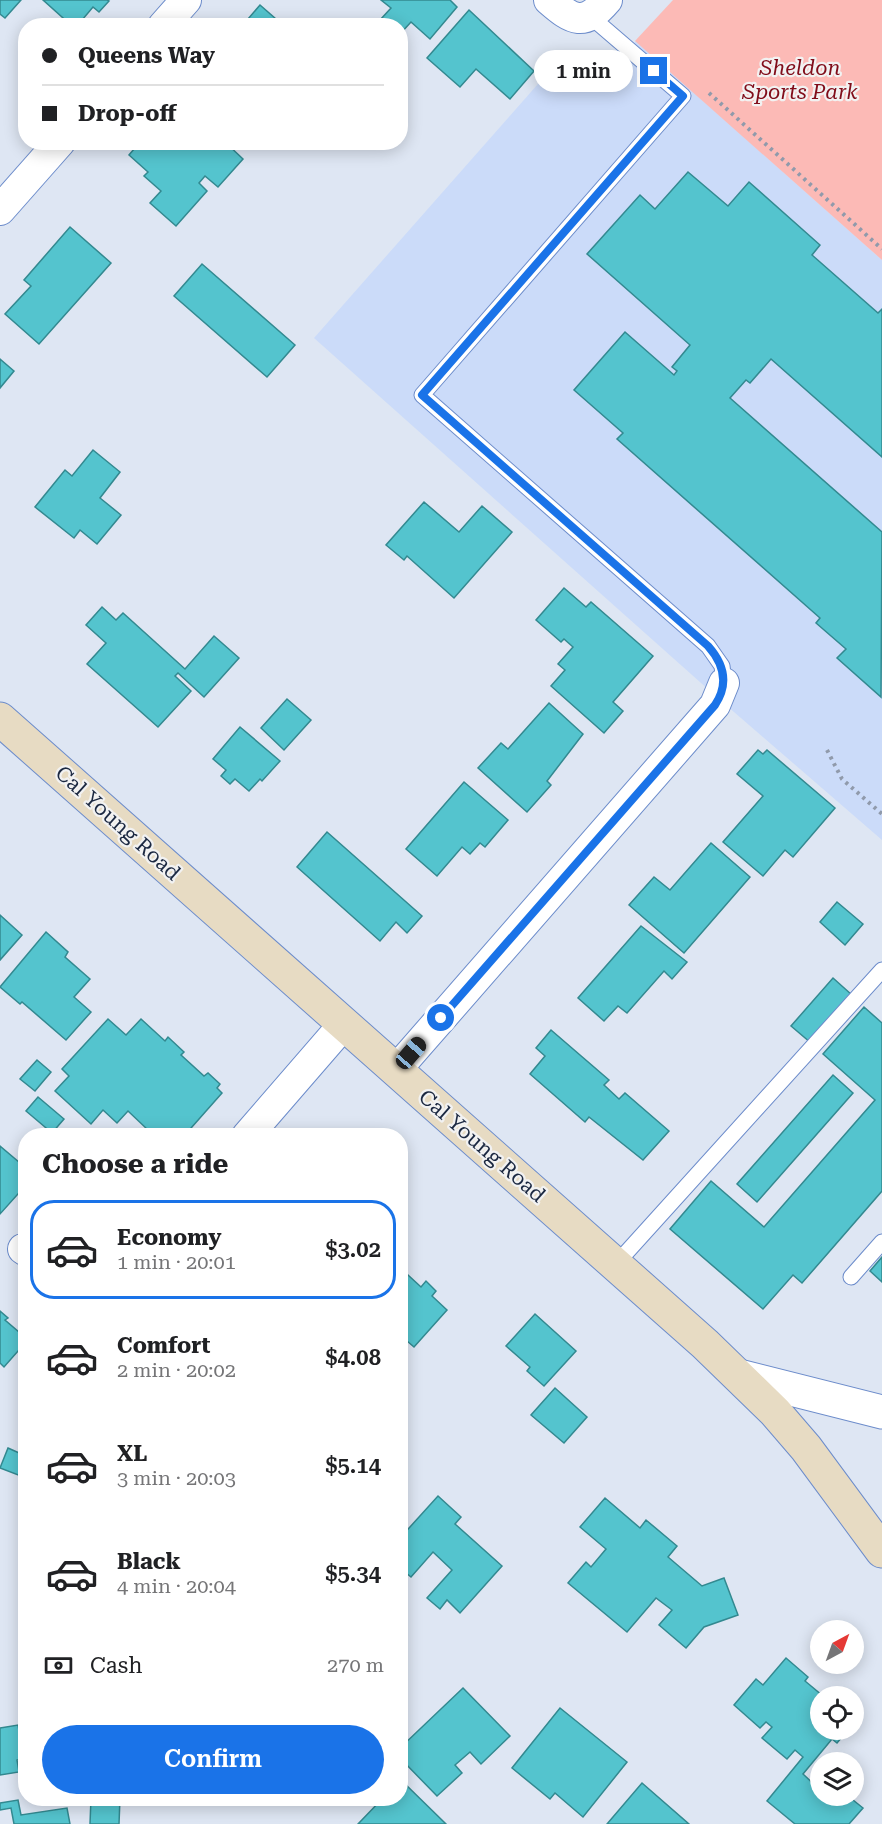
<!DOCTYPE html>
<html lang="en">
<head>
<meta charset="utf-8">
<style>
	body { margin:0; font-family:"Roboto Serif",serif; background:#f6f6f6; color:#202124; height:100vh; display:flex; flex-direction:column; font-size:22px; white-space:nowrap }
	* { box-sizing:border-box; margin:0 }
	p { font-size:20px; color:#757577 }
	.icon { flex:none; width:33px; height:33px; fill:none; stroke:currentColor; stroke-width:2; stroke-linecap:round; stroke-linejoin:round }
	.map { position:relative; flex:1; overflow:hidden }
	.details { position:absolute; left:18px; top:1128px; width:390px; height:678px; display:flex; flex-direction:column; background:#fff; border-radius:24px; box-shadow:0 3px 15px #0003 }
	.details>* { flex:none }
	.top-card { position:absolute; left:18px; top:18px; width:390px; height:132px; border-radius:24px; box-shadow:0 3px 15px #0003; display:grid; align-content:center; height:132px; padding:0 24px; background:#fff }
	.needle { width:39px; rotate:41deg }
	.buttons { position:absolute; left:810px; top:1620px; display:grid; gap:12px }
	.buttons a { display:grid; place-items:center; width:54px; height:54px; border-radius:50%; background:#fff; box-shadow:0 3px 15px #0003; font-size:30px }
	.end { position:absolute; width:27px; height:27px; margin:-14px; border:8px solid #1a73e8; background:#fff; box-shadow:0 0 0 3px #fff }
	.from { border-radius:50% }
	.bubble { position:absolute; height:42px; border-radius:21px; background:#fff; box-shadow:0 3px 15px #0003; font-size:20px; font-weight:600; line-height:42px; text-align:center }
	.car { position:absolute; width:18px; height:36px; margin:-18px -9px; border-radius:8px; box-shadow:0 0 4px 2px #0007; background:linear-gradient(#222 24%,#8ab4d8 0 40%,#222 0 76%,#8ab4d8 0 86%,#222 0) }
	.top-card b { display:flex; align-items:center; gap:21px; height:57px; font-size:22px }
	.top-card b+b { border-top:2px solid #e0e0e0 }
	.top-card i { width:15px; height:15px; background:#202124 }
	ul { padding:0; list-style:none }
	li { display:flex; align-items:center; gap:18px; height:99px; margin:0 12px 9px; padding:0 12px; border:3px solid transparent; border-radius:24px }
	li div { flex:1 }
	li b { display:block; font-size:22px }
	li em { font-style:normal; font-weight:600 }
	li.selected { border-color:#1a73e8 }
	li>.icon { width:54px; height:54px; stroke-width:1.5 }
	h2 { padding:0 24px; font-size:27px; line-height:72px }
	.pay { display:flex; align-items:center; gap:15px; height:66px; padding:0 24px; font-size:22px }
	.pay p { margin-inline-start:auto }
	.primary-button { display:flex; gap:12px; margin-top:auto; padding:12px 24px }
	.primary-button a { flex:1; height:69px; border-radius:36px; background:#1a73e8; color:#fff; font-size:24px; font-weight:600; line-height:69px; text-align:center }
	.map>svg:first-child { display:block }
</style>
</head>
<body>
<div class="map">
<svg width="882" height="1824" viewBox="0 0 882 1824">
	<rect width="100%" height="100%" fill="#dee6f3"/>
	<polygon fill="#cbdbf9" points="636,41 882,260 882,840 719,699 314,338 560,59 594,88"/>
	<polygon fill="#fcbab6" points="673,0 882,0 882,260 635,41"/>
	<g fill="#54c4ce" stroke="#338990" stroke-width="1.5">
		<polygon points="0,0 21,0 5,18 0,14"/>
		<polygon points="43,0 107,0 109,1 99,12 93,7 77,26 72,26"/>
		<polygon points="381,0 450,0 457,7 430,39 411,22 400,34 400,26 386,26 380,20 391,8"/>
		<polygon points="260,5 284,26 242,26"/>
		<polygon points="469,10 534,71 510,99 476,69 460,87 427,58"/>
		<polygon points="140,142 225,142 243,159 218,187 205,176 199,183 207,191 176,226 150,203 161,191 144,176 148,172 129,155"/>
		<polygon points="688,172 728,206 749,182 820,245 812,255 878,313 882,309 882,457 771,359 750,383 746,380 730,398 882,532 881,697 837,658 846,649 816,623 820,618 617,439 623,433 574,390 625,332 674,375 677,371 672,367 690,345 587,254 640,195 655,209"/>
		<polygon points="70,227 111,263 39,344 5,314 31,286 24,280"/>
		<polygon points="202,264 295,345 267,377 174,296"/>
		<polygon points="0,359 14,371 0,388"/>
		<polygon points="93,450 120,472 100,498 121,515 97,544 80,530 74,538 35,507 65,470 72,476"/>
		<polygon points="424,502 459,532 482,506 512,532 454,598 407,556 404,560 386,545"/>
		<polygon points="564,588 586,607 591,602 653,656 613,702 623,711 604,733 551,686 565,670 558,664 573,647 564,639 561,642 536,620"/>
		<polygon points="102,607 116,620 123,613 185,669 214,636 239,658 204,697 178,673 175,676 191,691 158,727 87,664 106,643 86,625"/>
		<polygon points="287,699 311,720 284,750 261,728"/>
		<polygon points="549,703 583,734 547,781 551,785 527,812 478,768 501,743 508,749"/>
		<polygon points="240,727 280,761 262,781 260,779 249,791 235,779 230,784 221,776 226,770 213,759"/>
		<polygon points="758,750 763,754 767,750 835,808 793,857 785,850 763,876 723,842 763,796 737,774"/>
		<polygon points="464,782 508,820 485,847 480,843 470,854 462,847 437,876 406,849"/>
		<polygon points="327,832 422,916 407,933 396,922 380,941 297,867"/>
		<polygon points="711,843 750,877 684,953 629,905 654,877 670,890"/>
		<polygon points="837,902 863,924 845,945 820,922"/>
		<polygon points="0,915 22,935 0,960"/>
		<polygon points="641,926 687,962 672,979 664,971 627,1013 618,1006 604,1021 578,998"/>
		<polygon points="46,932 68,952 65,957 90,979 74,997 91,1012 66,1040 22,1002 20,1004 0,987"/>
		<polygon points="833,978 852,995 811,1043 791,1026"/>
		<polygon points="864,1007 882,1023 882,1191 802,1283 793,1275 763,1309 670,1229 711,1181 764,1227 875,1100 823,1054"/>
		<polygon points="108,1019 126,1035 141,1019 165,1041 168,1037 184,1052 181,1055 204,1076 208,1073 220,1084 217,1088 222,1093 184,1136 159,1136 149,1131 128,1111 117,1123 103,1110 91,1124 55,1091 69,1076 62,1069"/>
		<polygon points="551,1030 609,1080 604,1085 619,1099 625,1093 669,1131 643,1160 589,1117 585,1122 530,1074 545,1056 536,1048"/>
		<polygon points="37,1060 51,1072 35,1091 20,1079"/>
		<polygon points="833,1075 853,1093 757,1202 737,1184"/>
		<polygon points="38,1097 64,1119 52,1133 26,1111"/>
		<polygon points="0,1146 26,1168 26,1185 0,1214"/>
		<polygon points="882,1257 882,1282 870,1271"/>
		<polygon points="408,1275 421,1287 426,1281 436,1291 432,1296 447,1310 414,1347 400,1335 400,1283"/>
		<polygon points="0,1311 8,1318 5,1320 26,1338 26,1342 4,1367 0,1363"/>
		<polygon points="535,1314 576,1351 544,1386 527,1371 530,1367 506,1346"/>
		<polygon points="555,1388 587,1417 564,1443 531,1415"/>
		<polygon points="8,1448 26,1456 26,1478 0,1468"/>
		<polygon points="438,1496 461,1517 455,1524 502,1566 460,1613 447,1600 440,1609 427,1598 452,1570 433,1552 411,1577 400,1568 400,1538"/>
		<polygon points="605,1498 640,1528 646,1520 677,1546 668,1557 702,1586 724,1578 738,1615 704,1627 686,1648 659,1625 672,1610 656,1598 627,1632 568,1583 586,1562 591,1567 606,1549 580,1527"/>
		<polygon points="786,1658 808,1677 805,1681 823,1696 820,1696 820,1730 848,1730 837,1743 832,1739 803,1774 820,1790 820,1796 848,1796 863,1808 849,1824 795,1824 767,1801 803,1757 795,1750 787,1759 762,1738 772,1727 766,1722 760,1728 734,1705 756,1679 763,1685"/>
		<polygon points="463,1688 510,1736 481,1764 470,1752 455,1765 462,1773 437,1796 400,1758 400,1748"/>
		<polygon points="560,1708 627,1762 583,1817 555,1793 550,1799 512,1768"/>
		<polygon points="18,1725 24,1758 17,1760 19,1772 0,1775 0,1728"/>
		<polygon points="401,1780 446,1824 358,1824 383,1798 400,1798"/>
		<polygon points="642,1783 689,1824 607,1824"/>
		<polygon points="91,1798 120,1798 119,1824 90,1824"/>
		<polygon points="18,1800 21,1815 67,1808 70,1824 14,1824 11,1808 0,1810 0,1803"/>
	</g>
	<g fill="none" stroke-linecap="round" stroke-linejoin="round">
		<defs>
			<g id="service">
				<polyline points="590,16 683,96 422,395 708,646 722,666 724,683"/>
				<polyline points="616,1264 882,970"/>
				<polyline points="851,1277 882,1242"/>
			</g>
			<g id="minor">
				<path d="M549 0C573 21 584 27 607 0"/>
				<polyline points="163,26 186,0"/>
				<polyline points="0,210 60,142"/>
				<polyline points="396,1070 715,705 724,683"/>
				<polyline points="247,1136 344,1024"/>
				<polyline points="23,1249 26,1251"/>
			</g>
			<polyline id="tertiary" points="739,1376 882,1412"/>
			<polyline id="secondary" points="0,719 705,1344 775,1412 806,1448 882,1551"/>
		</defs>
		<use href="#service" stroke="#6c8ccb" stroke-width="17"/>
		<use href="#minor" stroke="#6c8ccb" stroke-width="32"/>
		<use href="#tertiary" stroke="#6c8ccb" stroke-width="35"/>
		<use href="#secondary" stroke="#6c8ccb" stroke-width="35"/>
		<g stroke="#909aab" stroke-width="4" stroke-dasharray="3 4.5" stroke-linecap="butt">
			<polyline points="709,93 882,249"/>
			<polyline points="827,750 842,779 882,814"/>
		</g>
		<use href="#service" stroke="#fff" stroke-width="15"/>
		<use href="#minor" stroke="#fff" stroke-width="30"/>
		<use href="#tertiary" stroke="#fff" stroke-width="33"/>
		<use href="#secondary" stroke="#e7dbc3" stroke-width="33"/>
	</g>
	<g fill="none" stroke-linecap="round" stroke-linejoin="round">
		<path stroke="#1a73e8" stroke-width="8" d="M441 1018 715 705C729 684 724 664 708 646L422 395 683 96 654 71"/>
	</g>
	<g text-anchor="middle" dominant-baseline="central" stroke-width="4.5" stroke-linejoin="round" paint-order="stroke">
		<g font-size="21" font-style="italic" fill="#810d1a" stroke="#f2f2f2">
			<text x="800" y="68">Sheldon<tspan x="800" dy="24">Sports Park</tspan></text>
		</g>
		<g font-size="21" fill="#1b2841" stroke="#f2f2f2">
			<text transform="translate(118 823) rotate(42)">Cal Young Road</text>
			<text transform="translate(482 1146) rotate(41)">Cal Young Road</text>
		</g>
	</g>
</svg>
<div class="buttons">
<a><svg class="needle" viewBox="-14 -14 28 28"><path d="M0-13l5 13h-10z" fill="#e53935"/><path d="M0 13l5-13h-10z" fill="#757577"/></svg></a>
<a><svg class="icon" aria-label="locate" viewBox="0 0 24 24"><circle cx="12" cy="12" r="6"/><path d="M12 2v4M12 18v4M2 12h4M18 12h4"/></svg></a>
<a><svg class="icon" aria-label="layers" viewBox="0 0 24 24"><path d="M12 4l9 5-9 5-9-5zM3 14l9 5 9-5"/></svg></a>
</div>
<i class="end from" style="left:441px;top:1018px"></i>
<i class="end" style="left:654px;top:71px"></i>
<div class="bubble" style="left:534px;top:50px;width:99px">1 min</div>
<i class="car" style="left:411px;top:1053px;rotate:41deg"></i>
<div class="top-card">
<b><i class="from"></i>Queens Way</b>
<b><i></i>Drop-off</b>
</div>
<section class="details">
<h2>Choose a ride</h2>
<ul>
<li class="selected"><svg class="icon" aria-label="car" viewBox="0 0 24 24"><path d="M5 17H2v-5l4-1 3-4h7l3 4 3 1v5h-3M9 17h6M6 11h13"/><circle cx="7" cy="17" r="2"/><circle cx="17" cy="17" r="2"/></svg><div><b>Economy</b><p>1 min · 20:01</p></div><em>$3.02</em></li>
<li><svg class="icon" aria-label="car" viewBox="0 0 24 24"><path d="M5 17H2v-5l4-1 3-4h7l3 4 3 1v5h-3M9 17h6M6 11h13"/><circle cx="7" cy="17" r="2"/><circle cx="17" cy="17" r="2"/></svg><div><b>Comfort</b><p>2 min · 20:02</p></div><em>$4.08</em></li>
<li><svg class="icon" aria-label="car" viewBox="0 0 24 24"><path d="M5 17H2v-5l4-1 3-4h7l3 4 3 1v5h-3M9 17h6M6 11h13"/><circle cx="7" cy="17" r="2"/><circle cx="17" cy="17" r="2"/></svg><div><b>XL</b><p>3 min · 20:03</p></div><em>$5.14</em></li>
<li><svg class="icon" aria-label="car" viewBox="0 0 24 24"><path d="M5 17H2v-5l4-1 3-4h7l3 4 3 1v5h-3M9 17h6M6 11h13"/><circle cx="7" cy="17" r="2"/><circle cx="17" cy="17" r="2"/></svg><div><b>Black</b><p>4 min · 20:04</p></div><em>$5.34</em></li>
</ul>
<div class="pay"><svg class="icon" aria-label="cash" viewBox="0 0 24 24"><path d="M3 7h18v10H3z"/><circle cx="12" cy="12" r="2"/></svg>Cash<p>270 m</p></div>
<div class="primary-button"><a>Confirm</a></div>
</section>
</div>
</body>
</html>
